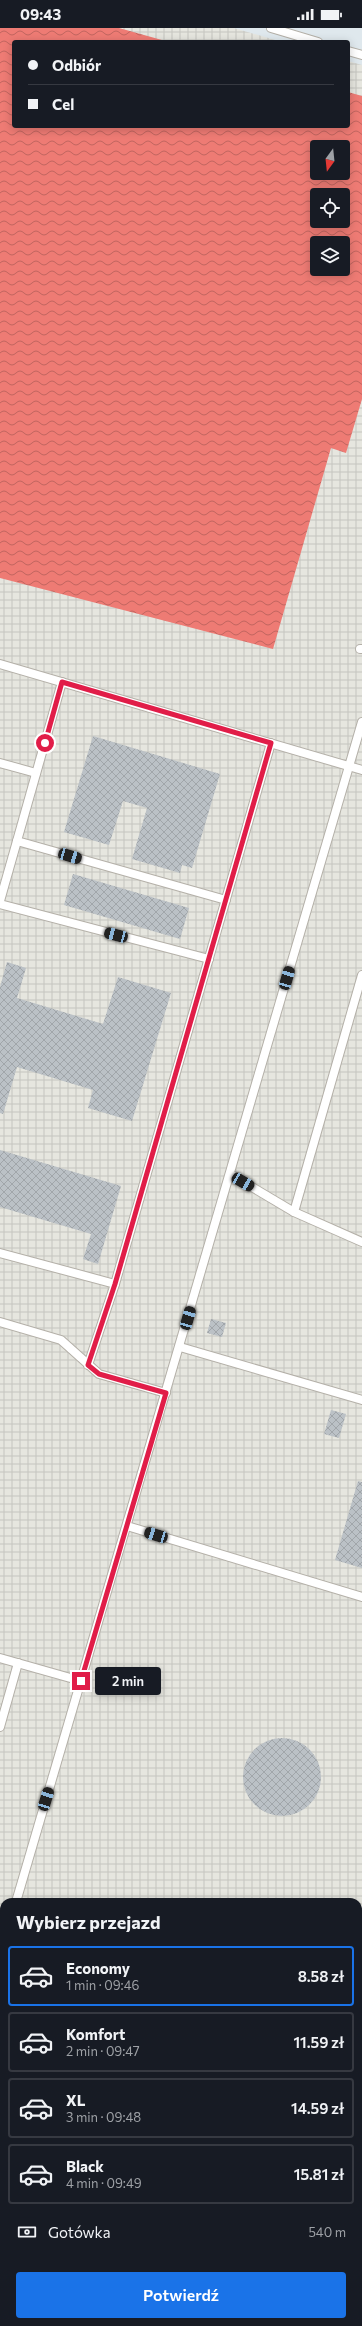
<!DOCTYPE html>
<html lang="pl">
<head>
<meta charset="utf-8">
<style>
	body { margin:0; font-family:Commissioner,sans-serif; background:#242831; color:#f1f3f6; height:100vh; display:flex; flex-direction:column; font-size:15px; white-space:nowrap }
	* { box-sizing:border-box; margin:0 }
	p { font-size:13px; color:#9ea1a6 }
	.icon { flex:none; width:22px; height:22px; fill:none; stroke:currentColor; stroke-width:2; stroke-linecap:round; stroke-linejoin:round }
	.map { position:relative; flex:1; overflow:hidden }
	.panel { position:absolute; left:0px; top:1870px; width:362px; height:428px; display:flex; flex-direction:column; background:#171b24; border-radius:12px 12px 0 0; box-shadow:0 2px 10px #0003 }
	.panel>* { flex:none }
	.hud { position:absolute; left:12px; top:12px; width:338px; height:88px; border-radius:4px; box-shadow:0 2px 10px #0003; display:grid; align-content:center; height:88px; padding:0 16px; background:#171b24 }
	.needle { width:26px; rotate:195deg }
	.tools { position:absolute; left:310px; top:112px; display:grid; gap:8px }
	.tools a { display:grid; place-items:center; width:40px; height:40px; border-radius:4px; background:#171b24; box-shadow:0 2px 10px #0003; font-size:20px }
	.end { position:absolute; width:18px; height:18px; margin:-9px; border:5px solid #e11d48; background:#fff; box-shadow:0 0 0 2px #fff }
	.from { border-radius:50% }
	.bubble { position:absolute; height:28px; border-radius:4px; background:#171b24; box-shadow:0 2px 10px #0003; font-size:13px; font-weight:600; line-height:28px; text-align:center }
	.car { position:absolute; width:12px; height:24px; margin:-12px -6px; border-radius:5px; box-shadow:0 0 3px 1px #0007; background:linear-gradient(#222 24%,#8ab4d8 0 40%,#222 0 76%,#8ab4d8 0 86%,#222 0) }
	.hud b { display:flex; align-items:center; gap:14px; height:38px; font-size:15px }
	.hud b+b { border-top:1px solid #363941 }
	.hud i { width:10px; height:10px; background:#f1f3f6 }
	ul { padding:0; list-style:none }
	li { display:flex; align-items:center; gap:12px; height:60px; margin:0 8px 6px; padding:0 8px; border:2px solid #363941; border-radius:4px }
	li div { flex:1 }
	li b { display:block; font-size:15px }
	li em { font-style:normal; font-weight:600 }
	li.selected { border-color:#1a73e8 }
	li>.icon { width:36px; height:36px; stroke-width:1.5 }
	h2 { padding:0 16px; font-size:18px; line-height:48px }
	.pay { display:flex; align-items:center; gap:10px; height:44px; padding:0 16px; font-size:15px }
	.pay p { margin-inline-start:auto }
	.cta { display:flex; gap:8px; margin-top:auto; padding:8px 16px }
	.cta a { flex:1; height:46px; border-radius:4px; background:#1a73e8; color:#fff; font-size:16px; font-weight:600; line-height:46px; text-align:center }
	.status { display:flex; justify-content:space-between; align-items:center; height:28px; padding:0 20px; background:#171b24; direction:ltr }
	.status svg { height:11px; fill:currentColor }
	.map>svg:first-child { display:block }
</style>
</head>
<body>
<div class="status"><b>09:43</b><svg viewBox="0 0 49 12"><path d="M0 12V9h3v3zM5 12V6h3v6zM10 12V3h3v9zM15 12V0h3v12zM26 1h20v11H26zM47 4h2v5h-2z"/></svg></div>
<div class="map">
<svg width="362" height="2298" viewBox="0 0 362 2298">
	<defs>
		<pattern id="industrial-grid" width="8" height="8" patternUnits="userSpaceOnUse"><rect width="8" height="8" fill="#e6e6df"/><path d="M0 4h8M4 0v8" fill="none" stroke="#c5c5c0"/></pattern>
		<pattern id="water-waves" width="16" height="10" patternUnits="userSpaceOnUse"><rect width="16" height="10" fill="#ee7b74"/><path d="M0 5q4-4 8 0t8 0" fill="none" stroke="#c1655f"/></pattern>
		<pattern id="building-cross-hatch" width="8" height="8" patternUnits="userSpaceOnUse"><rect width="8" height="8" fill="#bbc1c6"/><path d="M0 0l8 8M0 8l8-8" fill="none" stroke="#a1a6aa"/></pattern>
	</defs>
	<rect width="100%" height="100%" fill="#dfe8ed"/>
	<path fill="url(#industrial-grid)" fill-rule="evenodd" d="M0 0H234L282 14H14V98H348V33L362 37V2298H0ZM317 119H343V145H317ZM317 167H343V193H317ZM317 215H343V241H317ZM4 1874H358V2294H4Z"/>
	<path fill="url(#water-waves)" fill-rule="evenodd" d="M0 0H119L169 14H14V98H348V64L362 68V371L346 425 331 420 273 621 0 550ZM317 119H343V145H317ZM317 167H343V193H317ZM317 215H343V241H317Z"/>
	<g fill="url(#building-cross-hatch)">
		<polygon points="93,708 220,746 192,840 182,837 180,845 132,831 147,780 123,773 109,817 64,804"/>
		<polygon points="73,846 189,880 180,911 64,877"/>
		<polygon points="7,934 26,940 17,970 103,996 118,949 171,965 132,1093 88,1080 93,1062 17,1039 3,1086 0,1085 0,959"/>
		<polygon points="0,1122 121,1158 98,1236 83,1231 91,1206 0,1179"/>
		<polygon points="211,1291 226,1295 222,1309 207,1305"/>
		<polygon points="331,1382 346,1386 339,1410 324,1406"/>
		<polygon points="358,1453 362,1454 362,1540 335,1532"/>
		<circle cx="282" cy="1749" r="39"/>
	</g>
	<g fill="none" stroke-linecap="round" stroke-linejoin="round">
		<defs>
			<g id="lane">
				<polyline points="271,0 318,14"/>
				<polyline points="348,23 362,27"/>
				<polyline points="360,621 362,621"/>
				<polyline points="0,636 362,742"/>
				<polyline points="62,654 17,813 226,872"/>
				<polyline points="0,735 36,745"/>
				<polyline points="0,873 17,813"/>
				<polyline points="0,876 209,931"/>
				<polyline points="230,1146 294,1184 362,1214"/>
				<polyline points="294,1184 362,947"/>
				<polyline points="0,1225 115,1256 88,1337"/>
				<polyline points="115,1256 271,715"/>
				<polyline points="0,1294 61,1312 99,1346 166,1365"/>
				<polyline points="180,1319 362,1372"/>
				<polyline points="127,1498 362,1569"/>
				<polyline points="0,1630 81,1653"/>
				<polyline points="0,1699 18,1635"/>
				<polyline points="16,1874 362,694"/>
				<polyline points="0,1928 4,1915"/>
				<polyline points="0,2068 4,2069"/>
				<polyline points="358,2138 362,2139"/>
				<polyline points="358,2173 362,2174"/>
				<polyline points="87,2298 89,2294"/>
				<polyline points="171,2298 172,2294"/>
			</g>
		</defs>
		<use href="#lane" stroke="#b4b0a8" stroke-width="10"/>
		<use href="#lane" stroke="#fff" stroke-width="8"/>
	</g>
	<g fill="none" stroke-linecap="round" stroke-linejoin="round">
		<polyline stroke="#e11d48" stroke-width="5" points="45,715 62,654 271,715 115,1256 88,1337 99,1346 166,1365 81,1653"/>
	</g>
</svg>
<div class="tools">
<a><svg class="needle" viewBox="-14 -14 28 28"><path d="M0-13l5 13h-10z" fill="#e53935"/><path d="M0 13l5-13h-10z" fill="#9ea1a6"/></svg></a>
<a><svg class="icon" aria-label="locate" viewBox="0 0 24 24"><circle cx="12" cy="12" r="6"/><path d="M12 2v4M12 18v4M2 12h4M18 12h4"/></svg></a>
<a><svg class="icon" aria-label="layers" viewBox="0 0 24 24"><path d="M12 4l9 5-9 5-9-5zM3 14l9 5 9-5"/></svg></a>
</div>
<i class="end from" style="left:45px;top:715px"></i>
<i class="end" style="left:81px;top:1653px"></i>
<div class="bubble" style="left:95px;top:1639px;width:66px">2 min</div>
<i class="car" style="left:70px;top:828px;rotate:106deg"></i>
<i class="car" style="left:116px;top:907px;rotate:285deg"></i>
<i class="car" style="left:287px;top:950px;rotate:16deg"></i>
<i class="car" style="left:243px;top:1154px;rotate:120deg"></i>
<i class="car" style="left:188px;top:1290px;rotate:16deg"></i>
<i class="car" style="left:156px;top:1507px;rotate:287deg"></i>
<i class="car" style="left:46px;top:1771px;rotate:17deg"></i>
<div class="hud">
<b><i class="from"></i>Odbiór</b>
<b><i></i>Cel</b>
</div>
<section class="panel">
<h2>Wybierz przejazd</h2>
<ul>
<li class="selected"><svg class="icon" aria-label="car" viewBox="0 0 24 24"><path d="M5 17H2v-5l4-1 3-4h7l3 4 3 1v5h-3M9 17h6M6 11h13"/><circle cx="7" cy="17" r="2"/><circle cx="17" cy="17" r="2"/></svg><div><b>Economy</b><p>1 min · 09:46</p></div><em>8.58 zł</em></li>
<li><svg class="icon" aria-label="car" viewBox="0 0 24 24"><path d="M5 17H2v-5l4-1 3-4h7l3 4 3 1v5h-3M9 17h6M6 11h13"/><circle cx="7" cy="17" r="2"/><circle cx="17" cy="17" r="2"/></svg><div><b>Komfort</b><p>2 min · 09:47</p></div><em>11.59 zł</em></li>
<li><svg class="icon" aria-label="car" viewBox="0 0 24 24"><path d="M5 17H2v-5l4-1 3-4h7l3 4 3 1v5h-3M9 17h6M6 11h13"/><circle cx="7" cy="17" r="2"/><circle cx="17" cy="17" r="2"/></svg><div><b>XL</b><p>3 min · 09:48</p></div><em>14.59 zł</em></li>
<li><svg class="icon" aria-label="car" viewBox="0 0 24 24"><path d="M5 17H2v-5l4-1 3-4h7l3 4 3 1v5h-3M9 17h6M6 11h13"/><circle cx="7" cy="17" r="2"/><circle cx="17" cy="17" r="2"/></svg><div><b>Black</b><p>4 min · 09:49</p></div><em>15.81 zł</em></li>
</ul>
<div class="pay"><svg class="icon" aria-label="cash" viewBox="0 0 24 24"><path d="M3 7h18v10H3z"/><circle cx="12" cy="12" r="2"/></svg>Gotówka<p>540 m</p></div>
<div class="cta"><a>Potwierdź</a></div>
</section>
</div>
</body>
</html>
